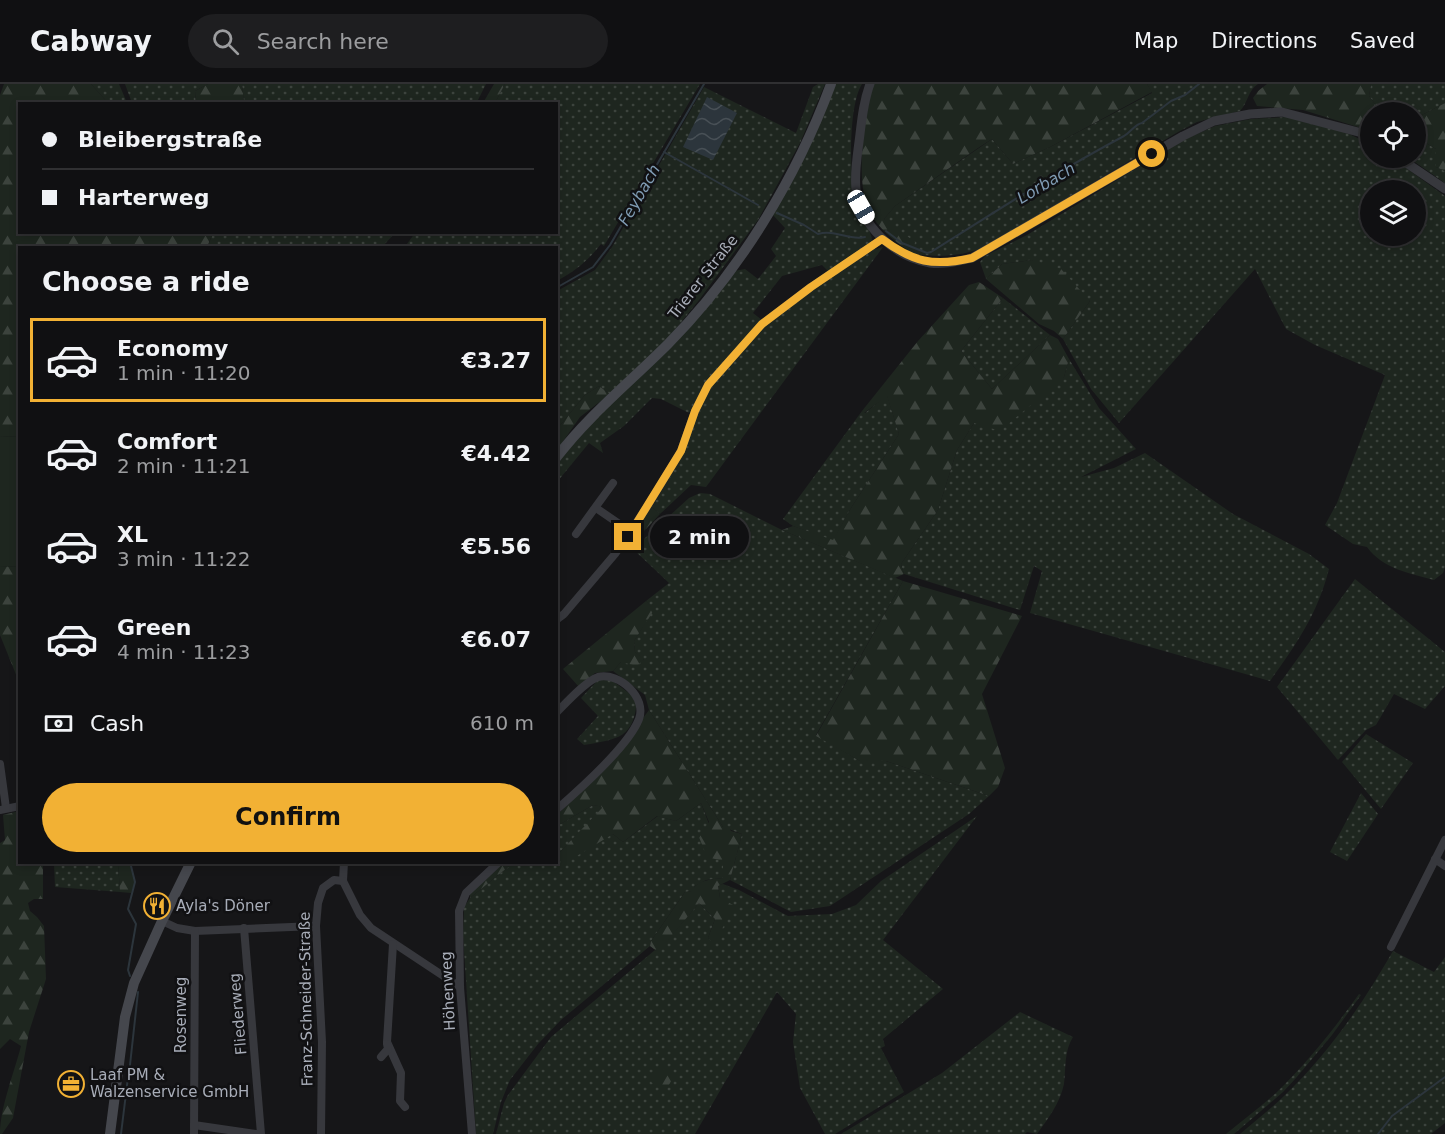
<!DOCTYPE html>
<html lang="en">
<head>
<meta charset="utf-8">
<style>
	body { margin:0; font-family:"DejaVu Sans",sans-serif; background:#1e1e20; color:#f1f3f6; height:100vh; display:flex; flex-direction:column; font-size:22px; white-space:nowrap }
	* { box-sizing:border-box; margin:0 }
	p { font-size:20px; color:#9c9d9f }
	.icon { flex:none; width:33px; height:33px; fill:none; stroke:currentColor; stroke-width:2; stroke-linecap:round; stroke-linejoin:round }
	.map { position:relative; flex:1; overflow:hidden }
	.details { position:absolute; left:18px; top:162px; width:540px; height:618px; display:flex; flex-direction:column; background:#101012; border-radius:0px; box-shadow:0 3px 9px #0003,0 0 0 2px #303032 }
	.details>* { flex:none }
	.hud { position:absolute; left:18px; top:18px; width:540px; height:132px; border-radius:0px; box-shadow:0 3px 9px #0003,0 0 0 2px #303032; display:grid; align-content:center; height:132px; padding:0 24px; background:#101012 }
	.fabs { position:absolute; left:1360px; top:18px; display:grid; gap:12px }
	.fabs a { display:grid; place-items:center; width:66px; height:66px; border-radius:50%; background:#101012; box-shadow:0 3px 9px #0003,0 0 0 2px #303032; font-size:30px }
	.end { position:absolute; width:27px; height:27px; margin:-14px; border:8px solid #f2b134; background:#111; box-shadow:0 0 0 3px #111 }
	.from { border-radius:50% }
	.bubble { position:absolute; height:42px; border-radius:21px; background:#101012; box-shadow:0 3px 9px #0003,0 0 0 2px #303032; font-size:20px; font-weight:800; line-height:42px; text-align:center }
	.car { position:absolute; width:18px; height:36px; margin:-18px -9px; border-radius:8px; box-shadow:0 0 4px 2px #0007; background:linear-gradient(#fff 24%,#345 0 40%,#fff 0 76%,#345 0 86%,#fff 0) }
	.hud b { display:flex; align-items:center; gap:21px; height:57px; font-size:22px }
	.hud b+b { border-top:2px solid #303032 }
	.hud i { width:15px; height:15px; background:#f1f3f6 }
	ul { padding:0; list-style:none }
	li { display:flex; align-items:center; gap:18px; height:84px; margin:0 12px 9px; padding:0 12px; border:3px solid transparent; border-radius:0px }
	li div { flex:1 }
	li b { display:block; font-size:22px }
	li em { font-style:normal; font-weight:800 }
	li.active { border-color:#f2b134 }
	li>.icon { width:54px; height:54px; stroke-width:1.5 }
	h2 { padding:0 24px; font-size:27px; line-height:72px }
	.pay { display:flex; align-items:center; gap:15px; height:66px; padding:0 24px; font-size:22px }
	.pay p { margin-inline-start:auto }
	.primary-button { display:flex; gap:12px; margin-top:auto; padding:12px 24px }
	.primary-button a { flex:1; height:69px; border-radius:36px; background:#f2b134; color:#111; font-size:24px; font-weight:800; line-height:69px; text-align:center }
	header { display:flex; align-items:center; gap:36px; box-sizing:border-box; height:84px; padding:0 30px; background:#101012; border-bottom:2px solid #303032 }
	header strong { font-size:28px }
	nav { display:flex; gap:33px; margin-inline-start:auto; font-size:21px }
	.search { width:420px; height:54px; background:#1e1e20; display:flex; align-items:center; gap:15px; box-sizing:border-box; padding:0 21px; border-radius:33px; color:#9c9d9f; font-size:22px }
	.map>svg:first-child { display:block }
</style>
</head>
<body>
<header>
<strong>Cabway</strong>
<div class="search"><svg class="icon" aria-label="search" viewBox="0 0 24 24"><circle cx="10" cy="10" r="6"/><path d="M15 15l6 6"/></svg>Search here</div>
<nav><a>Map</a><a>Directions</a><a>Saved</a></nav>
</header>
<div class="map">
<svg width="1445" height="1050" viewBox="0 0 1445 1050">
	<defs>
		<pattern id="grass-dots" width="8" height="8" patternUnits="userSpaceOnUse" patternTransform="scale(1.5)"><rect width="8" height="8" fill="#1e261f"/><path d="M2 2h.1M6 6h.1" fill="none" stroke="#3c433d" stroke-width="1.8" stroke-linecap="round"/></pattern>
		<pattern id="forest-firs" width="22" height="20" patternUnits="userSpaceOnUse" patternTransform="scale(1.5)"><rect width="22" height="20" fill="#1e261f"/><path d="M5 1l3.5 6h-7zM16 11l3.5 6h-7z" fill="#3c433d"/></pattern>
		<pattern id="water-waves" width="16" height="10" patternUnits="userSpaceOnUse" patternTransform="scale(1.5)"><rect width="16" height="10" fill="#2c353c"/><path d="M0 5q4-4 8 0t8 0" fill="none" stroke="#485056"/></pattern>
	</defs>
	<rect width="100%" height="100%" fill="#161618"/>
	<g fill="url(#grass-dots)" fill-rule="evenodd">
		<polygon points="91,0 119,0 127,19 108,19"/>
		<polygon points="125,0 208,0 195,7 196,20 132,19"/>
		<polygon points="242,0 486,0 476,20 244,19"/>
		<path d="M505 0H700L604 162 601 160C588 177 575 187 557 197L556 164H404L415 149 556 148V20L495 19Z"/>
		<polygon points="818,0 825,0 800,59 758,136 699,216 666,257 610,310 599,302 585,311 557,345 557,207 595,186 612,163 704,3 796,49 813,3"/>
		<path d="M835 0H862C849 20 849 87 855 111 858 122 873 150 872 158L829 188 822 181 782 192 753 229 762 236 705 301 689 329 661 315 652 314 624 342 600 359 603 369 589 359 557 398V382L562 372 734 187 745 185 758 195 776 172 771 165 785 144 772 130Z"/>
		<path d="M1147 0H1258C1248 6 1248 19 1240 27L1197 38 1178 48 983 164C956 173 941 173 913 170L884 135 895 122 992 55 1013 80 1050 63 1152 9Z"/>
		<polygon points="1371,0 1445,0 1445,19 1416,34 1416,28 1381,28 1369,12"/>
		<path d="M1287 33C1315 38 1346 46 1371 61V74H1392L1445 112V483L1443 489 1434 496C1409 489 1383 485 1367 463L1353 460 1325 441 1337 419 1385 291 1315 261 1286 245 1255 185 1119 339 1091 305 1063 255 1090 217 1032 176 1002 180 986 195 980 178 985 172 1027 151 1183 56 1215 42 1251 35ZM1371 106H1416V152H1371Z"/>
		<polygon points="1416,53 1436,65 1436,83 1445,87 1445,99 1409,74 1416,74"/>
		<polygon points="213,149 395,149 382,163 207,164"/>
		<polygon points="883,163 706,403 691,401 660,430 652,423 680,376 692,339 710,304 765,241 817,202 875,165"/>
		<polygon points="1003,214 1050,251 992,305 961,267"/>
		<path d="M1069 275 1099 324 1136 365 1081 393 1114 384 1145 369 1233 430 1309 470 1329 485C1317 531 1297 559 1270 597L1030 529 1042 487 1034 482 1020 526 904 490 901 480 938 426 957 366 974 339 1064 293Z"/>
		<polygon points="887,311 899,350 851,424 833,457 793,442 783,435 862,327 865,329"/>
		<polygon points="700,409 710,410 782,446 903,497 816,651 860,677 886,677 989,712 969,730 830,822 791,828 730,796 742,750 723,743 649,626 645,611 613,587 621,578 644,576 635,568 634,557 653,526 646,517 669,499 633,465 689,414"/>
		<polygon points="1355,495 1445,568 1445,602 1425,625 1394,610 1376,641 1366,646 1338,676 1277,603"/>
		<path d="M610 595 637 615C634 654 619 655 584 661L577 655 598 632 581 614 598 596Z"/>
		<polygon points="1366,650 1413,679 1381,725 1342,678"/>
		<polygon points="1361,709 1378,730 1347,777 1330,768"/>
		<polygon points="701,719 723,777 723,794 706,796 695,802 693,807 685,808 651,857 650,862 561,936 538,960 510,996 501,1018 493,1050 476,1050 463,851 464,823 470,814 513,779 556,778 557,742 593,721 604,723 557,771 613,750 623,758 658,732 676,737"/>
		<polygon points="977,732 883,856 943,905 883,955 885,962 881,964 904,1008 835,1050 825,1050 800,1004 793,958 796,930 777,908 695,1050 496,1050 504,1019 508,1011 551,953 655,866 658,867 699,819 715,835 708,854 714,858 720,814 718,801 723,800 739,806 788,832 832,830 856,821 881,797"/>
		<polygon points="54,779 118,779 120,808 55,803"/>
		<path d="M1393 867 1434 888 1445 873V1039L1431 1050H1240C1255 1037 1271 1025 1285 1011 1329 969 1363 919 1393 867Z"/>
		<path d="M1359 910 1361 911 1332 951 1296 994 1283 1008 1234 1050H1226C1243 1036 1260 1023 1276 1009 1307 979 1334 945 1359 910Z"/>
		<path d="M1020 928 1073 953C1064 967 1066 984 1064 1000 1060 1019 1048 1035 1037 1050L1027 1048 1025 1050H841L942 989Z"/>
	</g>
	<g fill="url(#forest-firs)">
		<polygon points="4,0 91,0 108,19 20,20 20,148 213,149 207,163 20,164 19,353 0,352 0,11"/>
		<polygon points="208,0 242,0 244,19 196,19 195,7"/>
		<polygon points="494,0 505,0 495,19 483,19"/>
		<path d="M873 0H1147L1152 8 1050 63 1013 80 992 55 978 64 895 122 884 135 915 158 913 170C895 157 877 145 868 124 855 93 865 32 873 0Z"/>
		<polygon points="1267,0 1371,0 1369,12 1381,28 1371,28 1371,47 1303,26 1257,22 1253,14 1258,7"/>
		<polygon points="1445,19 1445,87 1436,83 1436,65 1416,53 1416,34"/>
		<polygon points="1032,176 1061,185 1090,217 1063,255 1054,247 1039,240 986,195 1002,180"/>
		<polygon points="979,198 1003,214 961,267 992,305 1050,251 1058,255 1069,275 1064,293 1000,347 974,339 957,366 938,426 901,480 904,490 895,494 782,446 793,442 833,456 851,424 899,350 887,312 864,329 862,327 918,257 969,201"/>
		<polygon points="599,302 610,310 580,333 557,366 557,345 585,311"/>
		<polygon points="652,423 660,430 629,463 626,460"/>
		<polygon points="0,482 19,483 19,593 17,593 0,551"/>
		<polygon points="903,497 1022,532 982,610 1005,684 998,703 989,712 886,677 860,677 816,652"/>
		<polygon points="646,517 654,526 634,557 635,568 644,575 637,582 621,578 613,587 595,589 579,603 563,585"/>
		<path d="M649 626 723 743 728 742 731 747 742 750 730 796 718 802 720 814 735 822 714 859 708 854 715 835 699 819 658 868 650 862 651 857 685 808 692 807C697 796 712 795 723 794V777L707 773 699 753 709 738 701 719 676 737 657 732 623 758 613 750 562 781 557 771 603 723 593 721 557 742V731L610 679Z"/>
		<path d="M19 727 20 778 43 779V815H34L28 819 30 827 37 833 44 842 46 895 29 948 13 1034 2 1050H0C0 1024 14 989 21 962L10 955 0 965V759L5 756 3 731Z"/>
		<polygon points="118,779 130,779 135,798 131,809 120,808"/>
		<polygon points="504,779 513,779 470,814 470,809"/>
		<polygon points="660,983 674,992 666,1006 651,998"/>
	</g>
	<polygon fill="#1e261f" points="0,352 19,353 19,483 0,482"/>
	<polygon fill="url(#water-waves)" points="707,13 737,29 713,76 683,63"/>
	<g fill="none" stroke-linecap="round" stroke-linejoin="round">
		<g stroke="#2c353c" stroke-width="2">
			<polyline points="664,68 758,121"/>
			<path d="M777 129 804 141 818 150C835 145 849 157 865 153"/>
			<path d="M886 147 902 159 927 169 931 168C995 128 1058 87 1124 52 1131 48 1135 40 1142 39L1171 17 1185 11 1199 0"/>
			<polyline points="556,204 593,183 610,161 704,0"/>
			<polyline points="130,892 128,886 136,840 128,825 135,798 130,778"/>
			<polyline points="130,981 138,908"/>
			<polyline points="121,1050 129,985"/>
			<polyline points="1378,1050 1392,1032 1445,993"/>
		</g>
		<g stroke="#37383d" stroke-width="8">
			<polyline points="596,424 631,448"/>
			<polyline points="576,450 613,399"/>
			<polyline points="556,536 564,530 615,470 647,423 681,367 695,327 708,301 762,240 811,203 882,155"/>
			<path d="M556 629C566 619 586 597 598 593 620 588 647 614 639 635 629 661 579 706 556 726"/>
			<polyline points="0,680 6,724"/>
			<polyline points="0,726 20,722"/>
			<polyline points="1435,775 1445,782"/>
			<polyline points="344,778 343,797 360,831 371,844 460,903"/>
			<polyline points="162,837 177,844 195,847 316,842"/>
			<polyline points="244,844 261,1050"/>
			<polyline points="393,860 387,958 401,989 400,1017 405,1023"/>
			<polyline points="1391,863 1445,756"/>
			<polyline points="381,973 388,965 387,960"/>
			<polyline points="194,1041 256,1050"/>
			<polyline points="194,1050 195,847"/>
			<polyline points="321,1050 322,958 316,842 318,819 323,804 334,796 343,797"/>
			<polyline points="472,1050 460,903 459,827 466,809 499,778"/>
		</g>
		<g stroke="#37383d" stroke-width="9">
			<path d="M870 0C864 16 862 33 860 50 858 68 854 87 856 105 860 142 895 173 930 179 944 181 958 177 972 174L1183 52 1214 37 1250 30 1282 28 1362 49 1371 55"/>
			<polyline points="1399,74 1445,105"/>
		</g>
		<g stroke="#45474d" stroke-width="10">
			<path d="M556 374C589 331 630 298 668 260 739 188 796 95 831 0"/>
			<polyline points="110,1050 125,933 134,899 162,837 191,778"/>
		</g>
	</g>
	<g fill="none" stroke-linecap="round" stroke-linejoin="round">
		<path stroke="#f2b134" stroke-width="8" d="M628 453 681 367 695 327 708 301 762 240 811 203 882 155C913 178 933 183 972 174L1152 70"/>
	</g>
	<defs>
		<symbol id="restaurant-ring" viewBox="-11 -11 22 22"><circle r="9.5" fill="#111113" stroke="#f2b134" stroke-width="1.5"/><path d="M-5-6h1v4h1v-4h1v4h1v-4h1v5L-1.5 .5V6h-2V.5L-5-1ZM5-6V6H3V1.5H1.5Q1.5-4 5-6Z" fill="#f2b134"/></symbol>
		<symbol id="office-ring" viewBox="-11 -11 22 22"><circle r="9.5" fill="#111113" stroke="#f2b134" stroke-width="1.5"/><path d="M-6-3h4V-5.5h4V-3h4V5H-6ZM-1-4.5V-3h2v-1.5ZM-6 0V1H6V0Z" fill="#f2b134"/></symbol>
	</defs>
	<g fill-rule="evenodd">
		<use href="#restaurant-ring" x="142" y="807" width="30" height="30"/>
		<use href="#office-ring" x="56" y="985" width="30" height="30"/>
	</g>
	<g text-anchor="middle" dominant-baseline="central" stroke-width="5" stroke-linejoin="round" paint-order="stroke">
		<g font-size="15" fill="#a8adb8" stroke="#111113">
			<text transform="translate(703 193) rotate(-52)">Trierer Straße</text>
			<text transform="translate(448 907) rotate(-93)">Höhenweg</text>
			<text transform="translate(306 915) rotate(-91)">Franz-Schneider-Straße</text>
			<text transform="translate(238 930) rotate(-95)">Fliederweg</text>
			<text transform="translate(181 931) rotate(-90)">Rosenweg</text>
		</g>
		<g font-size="15" fill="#a8adb8" stroke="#111113" text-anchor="start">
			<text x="176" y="822">Ayla's Döner</text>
			<text x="90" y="991">Laaf PM &amp;<tspan x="90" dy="17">Walzenservice GmbH</tspan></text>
		</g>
		<g font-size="16" font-style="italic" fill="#7f9bb3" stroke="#111113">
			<text transform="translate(1046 99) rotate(-31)">Lorbach</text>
			<text transform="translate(639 111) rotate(-60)">Feybach</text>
		</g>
	</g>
</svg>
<div class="fabs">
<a><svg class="icon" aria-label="locate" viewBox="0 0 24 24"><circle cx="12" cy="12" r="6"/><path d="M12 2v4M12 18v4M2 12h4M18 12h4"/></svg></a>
<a><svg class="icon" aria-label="layers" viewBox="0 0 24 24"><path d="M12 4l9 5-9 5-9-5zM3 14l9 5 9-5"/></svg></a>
</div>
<i class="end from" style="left:1152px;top:70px"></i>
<i class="end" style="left:628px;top:453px"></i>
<div class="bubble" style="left:650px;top:432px;width:99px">2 min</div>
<i class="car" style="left:861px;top:123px;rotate:150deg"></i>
<div class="hud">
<b><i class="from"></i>Bleibergstraße</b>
<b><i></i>Harterweg</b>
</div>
<section class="details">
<h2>Choose a ride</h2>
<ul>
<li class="active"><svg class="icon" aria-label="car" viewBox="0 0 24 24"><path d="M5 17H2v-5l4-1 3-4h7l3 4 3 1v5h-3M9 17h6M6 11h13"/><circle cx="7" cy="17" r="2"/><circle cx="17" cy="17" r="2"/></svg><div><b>Economy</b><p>1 min · 11:20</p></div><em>€3.27</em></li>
<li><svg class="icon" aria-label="car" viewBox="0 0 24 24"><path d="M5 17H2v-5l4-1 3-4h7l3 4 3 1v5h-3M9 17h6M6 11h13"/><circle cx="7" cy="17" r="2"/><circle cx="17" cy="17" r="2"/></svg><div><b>Comfort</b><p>2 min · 11:21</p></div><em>€4.42</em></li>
<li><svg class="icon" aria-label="car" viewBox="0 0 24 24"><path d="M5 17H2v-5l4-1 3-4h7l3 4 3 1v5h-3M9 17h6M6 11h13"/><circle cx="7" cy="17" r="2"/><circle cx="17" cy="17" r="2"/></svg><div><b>XL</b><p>3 min · 11:22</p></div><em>€5.56</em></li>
<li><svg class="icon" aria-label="car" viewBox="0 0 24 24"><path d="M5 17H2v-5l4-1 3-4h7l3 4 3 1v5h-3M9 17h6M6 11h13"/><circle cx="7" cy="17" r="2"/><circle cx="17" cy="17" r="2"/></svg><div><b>Green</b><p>4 min · 11:23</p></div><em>€6.07</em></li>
</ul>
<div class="pay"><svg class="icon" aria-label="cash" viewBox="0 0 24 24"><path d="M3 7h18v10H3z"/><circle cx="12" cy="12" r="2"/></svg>Cash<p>610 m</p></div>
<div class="primary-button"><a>Confirm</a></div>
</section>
</div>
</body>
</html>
